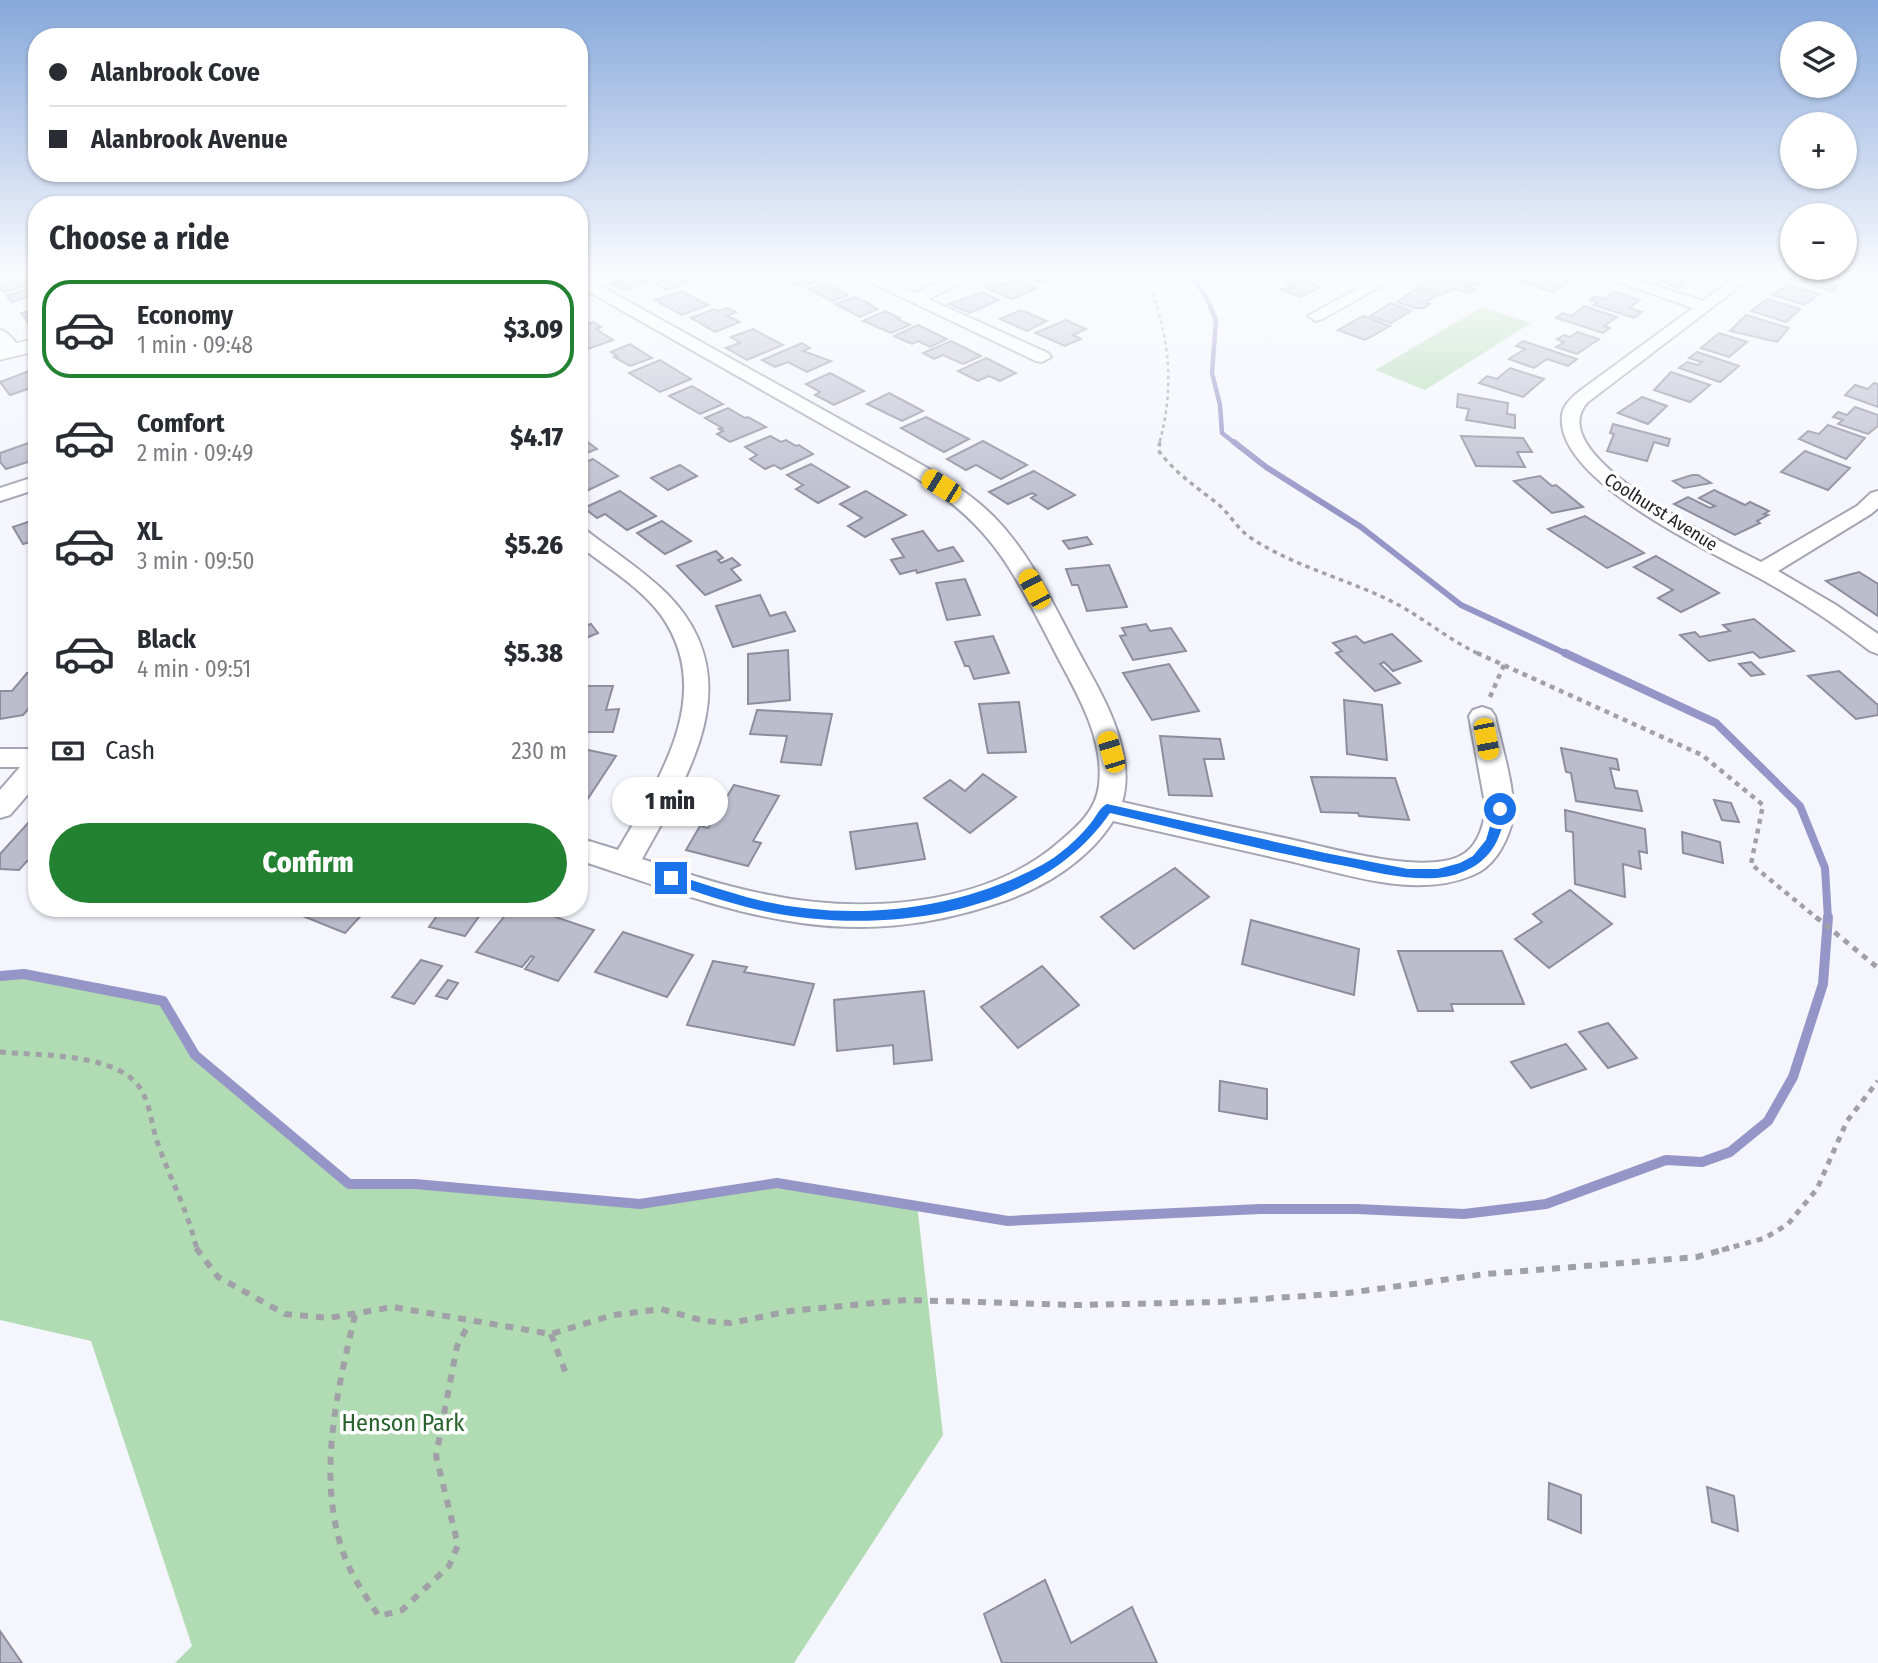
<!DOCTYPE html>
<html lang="en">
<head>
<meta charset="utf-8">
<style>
	body { margin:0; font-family:"Fira Sans Condensed",sans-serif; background:#f2f2f3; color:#2b2b33; height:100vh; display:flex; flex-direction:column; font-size:26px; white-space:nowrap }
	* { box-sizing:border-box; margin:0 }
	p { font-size:23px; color:#7c7c81 }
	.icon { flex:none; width:38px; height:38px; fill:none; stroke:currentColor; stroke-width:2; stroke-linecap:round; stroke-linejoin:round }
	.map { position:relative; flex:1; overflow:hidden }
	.details { position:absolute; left:28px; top:196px; width:560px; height:721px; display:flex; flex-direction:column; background:#fff; border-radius:28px; box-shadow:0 2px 5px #0004 }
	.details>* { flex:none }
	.banner { position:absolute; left:28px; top:28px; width:560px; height:154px; border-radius:28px; box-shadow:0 2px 5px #0004; display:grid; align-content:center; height:154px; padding:0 21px; background:#fff }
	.fabs { position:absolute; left:1780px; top:21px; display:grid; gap:14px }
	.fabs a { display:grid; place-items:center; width:77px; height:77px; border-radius:50%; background:#fff; box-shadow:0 2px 5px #0004; font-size:35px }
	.end { position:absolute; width:32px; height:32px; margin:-16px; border:9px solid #1a73e8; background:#fff; box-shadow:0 0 0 4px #fff }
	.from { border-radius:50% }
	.bubble { position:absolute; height:49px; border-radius:24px; background:#fff; box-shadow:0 2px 5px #0004; font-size:23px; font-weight:800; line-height:49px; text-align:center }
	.car { position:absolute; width:21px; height:42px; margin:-21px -10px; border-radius:9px; box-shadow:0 0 5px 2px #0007; background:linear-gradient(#f5c518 24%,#345 0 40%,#f5c518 0 76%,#345 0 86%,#f5c518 0) }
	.banner b { display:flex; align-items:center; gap:24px; height:66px; font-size:26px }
	.banner b+b { border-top:2px solid #e1e1e2 }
	.banner i { width:18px; height:18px; background:#2b2b33 }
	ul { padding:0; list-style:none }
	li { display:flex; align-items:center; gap:21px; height:98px; margin:0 14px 10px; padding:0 7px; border:4px solid transparent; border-radius:28px }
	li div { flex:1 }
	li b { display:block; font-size:26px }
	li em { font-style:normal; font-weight:800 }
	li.selected { border-color:#238132 }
	li>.icon { width:63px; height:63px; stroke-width:1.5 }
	h2 { padding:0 21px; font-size:32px; line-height:84px }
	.pay { display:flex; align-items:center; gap:18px; height:77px; padding:0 21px; font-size:26px }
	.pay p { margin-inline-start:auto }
	.button { display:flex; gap:14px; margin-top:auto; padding:14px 21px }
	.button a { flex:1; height:80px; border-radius:42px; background:#238132; color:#fff; font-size:28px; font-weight:800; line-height:80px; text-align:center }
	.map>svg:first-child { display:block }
</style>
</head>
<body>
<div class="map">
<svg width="1878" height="1663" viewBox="0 0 1878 1663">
	<rect width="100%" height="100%" fill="#f5f6fd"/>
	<g fill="#b1dbb2">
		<polygon points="1482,307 1531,323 1425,390 1375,370"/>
		<polygon points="24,974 163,1001 195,1055 349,1184 415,1184 640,1204 777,1183 917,1204 943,1435 794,1663 175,1663 192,1646 91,1341 0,1320 0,976"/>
	</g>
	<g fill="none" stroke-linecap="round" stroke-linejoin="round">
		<polyline stroke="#9695c7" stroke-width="4.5" points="1191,274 1207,299 1216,320 1212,373 1220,405 1222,433 1236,444"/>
		<polyline stroke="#9695c7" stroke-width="6" points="1234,442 1266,467 1361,527 1461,605 1569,655"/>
		<polyline stroke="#9695c7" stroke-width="8" points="1565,653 1716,723 1800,806 1825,868 1828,919"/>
		<polyline stroke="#9695c7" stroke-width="10" points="0,976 24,974 163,1001 195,1055 349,1184 415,1184 640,1204 777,1183 1008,1221 1260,1209 1357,1209 1464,1214 1546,1204 1666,1160 1702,1162 1730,1152 1768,1121 1793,1077 1823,984 1828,917"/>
	</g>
	<g fill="#bcbccd" stroke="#8c8d9d" stroke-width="2">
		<polygon points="37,274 37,283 4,292 0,289 0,286 15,282 3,275"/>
		<polygon points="652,274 659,278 624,290 612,284 637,275 642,278"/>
		<polygon points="785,274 808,274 820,280 802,287 780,276"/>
		<polygon points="1019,274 1059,274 1040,283"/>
		<polygon points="1441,274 1479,274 1487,278 1474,285"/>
		<polygon points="1526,274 1548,274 1569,282 1552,292 1518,281"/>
		<polygon points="1643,274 1698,274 1691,279 1685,277 1680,280 1686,282 1679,288"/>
		<polygon points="1798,274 1841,274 1843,275 1835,275 1826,283 1837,286 1832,291 1792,279"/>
		<polygon points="676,276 688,282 666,290 655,284"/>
		<polygon points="1437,276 1469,287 1474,290 1468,293 1453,289 1442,295 1418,287"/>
		<polygon points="1298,278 1321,287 1300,297 1281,290 1291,286 1286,284"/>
		<polygon points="1018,280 1037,288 1012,299 985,288 998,282 1005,285"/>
		<polygon points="824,283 842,291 848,295 832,301 808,289"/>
		<polygon points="1787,285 1819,294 1805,305 1772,295"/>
		<polygon points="37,287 37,301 30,296 12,302 6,295"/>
		<polygon points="1416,289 1437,296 1425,303 1430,304 1424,308 1415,308 1397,302"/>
		<polygon points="681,291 708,305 682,315 655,300"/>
		<polygon points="982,292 999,300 970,313 949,304"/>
		<polygon points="1614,292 1640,300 1630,308 1642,312 1634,318 1594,305 1598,303 1590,300 1595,296 1604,299"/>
		<polygon points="855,297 870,304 868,304 878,309 860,317 835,304"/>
		<polygon points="1767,299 1800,309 1786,322 1751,311"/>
		<polygon points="1391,303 1411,311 1391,323 1370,316"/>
		<polygon points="1584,306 1617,317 1604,326 1610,328 1603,333 1556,318 1563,313 1571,316"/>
		<polygon points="727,308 736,312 727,316 740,322 715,332 691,318 714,309 719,311"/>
		<polygon points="37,309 37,326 32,327 21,313"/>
		<polygon points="1021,310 1047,321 1027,331 1000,319"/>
		<polygon points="885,311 900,318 897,319 910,325 891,333 863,321"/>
		<polygon points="1746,315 1789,328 1777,342 1730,331"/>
		<polygon points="1363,316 1390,326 1365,340 1338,330"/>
		<polygon points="1066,320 1086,329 1073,335 1081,339 1065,346 1035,333"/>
		<polygon points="593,322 601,327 596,329 613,340 588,349 579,344 579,327"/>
		<polygon points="918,325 947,339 930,347 918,341 912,344 894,336"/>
		<polygon points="753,329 783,345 747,360 726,348 740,343 731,337"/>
		<polygon points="1577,332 1599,339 1577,354 1556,347 1564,342 1557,339 1564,335 1570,337"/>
		<polygon points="1719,333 1747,342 1729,357 1701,348"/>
		<polygon points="951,341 981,356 963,364 943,355 934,359 923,353"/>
		<polygon points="1523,341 1577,359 1568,366 1547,359 1534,368 1509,359 1525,349 1516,346"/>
		<polygon points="802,343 810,348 803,351 831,361 807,372 788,362 775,367 762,360"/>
		<polygon points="630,344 652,358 630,366 614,357 617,356 611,352"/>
		<polygon points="1697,352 1739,366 1720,382 1679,368 1687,362 1698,365 1702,362 1689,358"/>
		<polygon points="986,358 1016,373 1000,381 989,376 978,381 958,371"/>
		<polygon points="660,360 691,379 660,392 629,373"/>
		<polygon points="37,368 37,386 10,395 0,382"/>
		<polygon points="1510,368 1544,379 1523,397 1479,383 1487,376 1497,379"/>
		<polygon points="1671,372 1710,385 1690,402 1654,390"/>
		<polygon points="830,373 864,391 834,405 815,395 820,392 806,384"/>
		<polygon points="1874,383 1878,384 1878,407 1845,395 1855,385 1868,389"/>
		<polygon points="692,386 723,404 700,414 669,396"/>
		<polygon points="889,393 923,411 902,421 867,404"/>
		<polygon points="1458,394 1508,403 1507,414 1515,415 1515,428 1466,420 1469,409 1457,407"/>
		<polygon points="1642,397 1667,406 1648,424 1618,413"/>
		<polygon points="1855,407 1878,415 1878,426 1868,434 1838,424 1843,420 1833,417 1838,412 1847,415"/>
		<polygon points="728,408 745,418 748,417 766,427 730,442 717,434 723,431 719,429 722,428 705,418"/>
		<polygon points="926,417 969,439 944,452 901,428"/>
		<polygon points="1613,424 1670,439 1668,446 1654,442 1647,461 1607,451 1614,434 1610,433"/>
		<polygon points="1828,425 1865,438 1846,459 1799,439 1808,431 1819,434"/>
		<polygon points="770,436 781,442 786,440 796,446 799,445 813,454 781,469 774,465 765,469 750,459 757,455 745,447"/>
		<polygon points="1461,436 1523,438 1532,452 1517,452 1525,467 1476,466"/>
		<polygon points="579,437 581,437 597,449 579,456"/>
		<polygon points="37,440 37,459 6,469 0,462 0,453"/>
		<polygon points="983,441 1027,465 1001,479 976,465 966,470 947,459"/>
		<polygon points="1805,451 1850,468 1828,490 1781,472"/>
		<polygon points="593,459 618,476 582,493 579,491 579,465"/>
		<polygon points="811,464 849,487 818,503 796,489 803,485 787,475"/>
		<polygon points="680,465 697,476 668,490 651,478"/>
		<polygon points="1034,471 1075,495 1048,509 1031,498 1036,495 1032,493 1008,504 989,492"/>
		<polygon points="1692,475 1698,475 1711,483 1684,488 1673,481"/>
		<polygon points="1540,476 1552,486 1556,485 1583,507 1552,513 1514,481"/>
		<polygon points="1714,490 1745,505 1750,502 1769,511 1764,514 1768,515 1757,521 1760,523 1735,535 1674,504 1688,497 1710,508 1715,506 1699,498"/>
		<polygon points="620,491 656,516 627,530 605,514 597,518 584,508"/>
		<polygon points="866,491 906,515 865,537 848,526 862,518 840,504"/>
		<polygon points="1585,516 1644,553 1607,568 1548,529"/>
		<polygon points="37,519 37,540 23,544 13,527"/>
		<polygon points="662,521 691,541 665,554 637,533"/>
		<polygon points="923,531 938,551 953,547 963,561 917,573 916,570 900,574 891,560 904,557 892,539"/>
		<polygon points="1087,537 1092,544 1069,549 1063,541"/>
		<polygon points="716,551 723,558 718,560 721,563 732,558 740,565 731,569 741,580 705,595 677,566"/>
		<polygon points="1656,556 1719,593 1681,612 1658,598 1673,590 1634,567"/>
		<polygon points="1109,565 1127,607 1087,611 1078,585 1072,585 1066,569"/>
		<polygon points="1859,572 1878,584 1878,616 1826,581"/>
		<polygon points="965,579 980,615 947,620 936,583"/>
		<polygon points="760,595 770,616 785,612 795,631 733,647 716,606"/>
		<polygon points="1754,619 1794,651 1760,658 1753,652 1709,661 1680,635 1695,632 1700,637 1730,631 1723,625"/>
		<polygon points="591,624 598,633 579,641 579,628"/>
		<polygon points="1146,624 1150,631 1171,628 1186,651 1133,660 1120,636 1126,635 1122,628"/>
		<polygon points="1392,634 1421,661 1393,671 1384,662 1380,664 1400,683 1375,691 1336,653 1342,651 1333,643 1356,636 1364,643"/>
		<polygon points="993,636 1009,673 974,679 969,666 965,666 955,642"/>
		<polygon points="788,650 790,700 748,704 748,654"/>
		<polygon points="1751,662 1764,674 1751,676 1739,664"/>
		<polygon points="1169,664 1199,711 1152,720 1123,673"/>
		<polygon points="1839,671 1878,705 1878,715 1856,719 1808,676"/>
		<polygon points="27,673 37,674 37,699 23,715 0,719 0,691 12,691"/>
		<polygon points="581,686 613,686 606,710 619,709 613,732 579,732"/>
		<polygon points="1344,700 1382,705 1387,760 1347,754"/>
		<polygon points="1019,702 1026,752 988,753 979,704"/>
		<polygon points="757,710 832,714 821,765 781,762 787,736 750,734"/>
		<polygon points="1160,736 1220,739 1224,759 1204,759 1212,796 1169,795"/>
		<polygon points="579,748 616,756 587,800 579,798"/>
		<polygon points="1561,748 1617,759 1619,770 1610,768 1615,788 1637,791 1642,811 1576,801 1571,773 1566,772"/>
		<polygon points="983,774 1016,797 970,833 924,798 950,780 965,791"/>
		<polygon points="1311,777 1395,778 1409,820 1359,816 1358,813 1321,812"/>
		<polygon points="734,785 779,796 753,841 761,843 748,866 686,850 700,826 708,828"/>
		<polygon points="1714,800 1731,803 1739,822 1722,820"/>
		<polygon points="1565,810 1645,829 1647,853 1639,851 1641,869 1623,864 1625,897 1575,884 1573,832 1566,831"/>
		<polygon points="37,813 37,862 27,861 19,870 0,869 0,854"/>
		<polygon points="917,823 925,859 856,869 850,832"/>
		<polygon points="1682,832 1720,842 1723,863 1683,853"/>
		<polygon points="1175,868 1209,897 1134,949 1101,917"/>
		<polygon points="1570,890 1612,924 1549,968 1515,939 1542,922 1533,914"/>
		<polygon points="283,908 368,908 345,933"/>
		<polygon points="422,908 485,908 465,936 429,927 439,913"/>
		<polygon points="511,908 529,908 594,930 558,981 525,969 534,957 531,956 522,967 476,952"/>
		<polygon points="1251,920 1359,949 1354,995 1242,964"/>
		<polygon points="623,932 693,955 667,997 595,972"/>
		<polygon points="1398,951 1502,951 1524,1004 1451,1004 1453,1011 1418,1011"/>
		<polygon points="421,960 442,966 414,1004 392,997"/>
		<polygon points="713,961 747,967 744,972 814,984 794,1045 687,1025"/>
		<polygon points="1042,966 1079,1005 1018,1048 981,1007"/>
		<polygon points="448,980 458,983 447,999 436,996"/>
		<polygon points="924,991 932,1060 894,1064 893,1045 837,1051 834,1000"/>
		<polygon points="1608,1023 1637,1058 1608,1068 1579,1032"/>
		<polygon points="1566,1044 1586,1069 1531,1088 1511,1062"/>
		<polygon points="1220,1081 1267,1089 1267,1119 1219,1111"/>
		<polygon points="1549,1483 1581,1495 1581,1533 1548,1519"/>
		<polygon points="1707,1487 1734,1496 1738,1531 1712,1522"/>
		<polygon points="1045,1580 1071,1643 1132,1607 1157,1663 1002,1663 984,1614"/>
		<polygon points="0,1631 22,1663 0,1663"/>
	</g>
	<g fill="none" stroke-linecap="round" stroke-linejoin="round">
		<defs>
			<g id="minor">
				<path d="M579 274 924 466C949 481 973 496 993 516 1030 553 1052 602 1076 647 1093 679 1112 709 1121 744 1126 764 1128 783 1122 802 1178 815 1233 827 1289 839 1330 848 1419 874 1458 857 1477 849 1483 828 1486 809L1469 716 1473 710 1482 707 1491 710 1495 716C1501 746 1519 797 1511 826 1505 846 1493 867 1473 875 1415 900 1343 873 1285 860 1227 847 1170 834 1113 821 1088 861 1042 889 998 903 838 957 730 910 579 860V838L618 850C659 779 717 694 661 615 640 587 607 567 579 546V530L587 531C614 552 643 570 667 594 751 679 689 774 642 859 684 873 726 887 769 895 861 914 984 907 1058 843 1077 827 1096 811 1099 785 1105 735 1073 688 1052 646 1010 565 991 524 910 474L579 286Z"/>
				<polygon points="853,274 873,274 915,293 959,274 980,274 928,299 1048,353 1051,357 1042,362 1036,361"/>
				<polygon points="1384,274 1403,274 1322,319 1316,321 1308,316"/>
				<path d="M1596 274H1620L1703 301 1739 274H1756L1588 402C1537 455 1728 545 1761 562L1857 506 1871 493 1878 491V508L1871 514 1778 571 1836 605 1878 634V654L1870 651C1838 626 1804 603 1768 583 1719 555 1554 482 1562 415 1563 405 1573 396 1581 390L1693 308Z"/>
				<path d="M0 330C9 332 16 343 22 351L19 355H7L0 346Z"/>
				<polygon points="37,476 37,489 0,501 0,488"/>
				<polygon points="0,749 37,749 37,784 10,815 0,818 0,790 20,767 0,767"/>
			</g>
			<polygon id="tertiary" points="37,338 37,351 0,360 0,347"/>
		</defs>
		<use href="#minor" stroke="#a3a4b4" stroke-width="4"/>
		<use href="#tertiary" stroke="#a3a4b4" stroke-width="3"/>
		<path stroke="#a0a1a7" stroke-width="2.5" stroke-dasharray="3.5 3.5" stroke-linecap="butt" d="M1145 274C1169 330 1176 385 1159 444"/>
		<path stroke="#a0a1a7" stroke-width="3.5" stroke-dasharray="4.5 4.5" stroke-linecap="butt" d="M1160 442 1158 450C1174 472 1196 487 1218 504 1230 514 1237 529 1251 538 1295 567 1347 579 1393 602 1424 618 1450 641 1481 655"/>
		<g stroke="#a0a1a7" stroke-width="4.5" stroke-dasharray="5 5" stroke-linecap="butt">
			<polyline points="1477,653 1702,755 1763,805 1751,864 1818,919"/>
			<polyline points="1490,697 1504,665"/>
		</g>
		<g stroke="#a0a1a7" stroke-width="5" stroke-dasharray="6 6" stroke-linecap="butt">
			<polyline points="1816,917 1878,968"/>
			<path d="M0 1052C40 1056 123 1052 143 1093 151 1109 152 1128 158 1144 171 1181 188 1211 197 1250"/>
			<polyline points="1722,1250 1765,1238 1788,1224 1817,1189 1847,1121 1878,1081"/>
		</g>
		<g stroke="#a0a1a7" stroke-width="6" stroke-dasharray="8 8" stroke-linecap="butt">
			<polyline points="196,1248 218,1277 285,1314 329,1318 393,1307 551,1334 613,1315 661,1309 704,1321 731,1323 790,1311 907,1300 1078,1305 1217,1302 1348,1293 1486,1274 1697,1257 1729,1248"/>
			<path d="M355 1315C337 1392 316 1478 344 1555 352 1577 366 1597 379 1616L402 1610 449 1566 458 1545 436 1456 457 1346 470 1322"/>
			<polyline points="551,1334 568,1379"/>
		</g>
		<use href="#minor" fill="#fff" fill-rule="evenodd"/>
		<use href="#tertiary" fill="#fff" fill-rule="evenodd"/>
	</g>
	<linearGradient id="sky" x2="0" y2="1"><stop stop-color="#87a8db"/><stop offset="0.54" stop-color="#fafbfe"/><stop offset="1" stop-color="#fafbfe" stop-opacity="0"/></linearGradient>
	<rect width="1878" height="507" fill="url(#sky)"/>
	<path fill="#1a73e8" d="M1107 804 1325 853 1408 869H1438L1460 863 1473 856 1486 840 1496 806H1504C1507 816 1503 826 1499 836 1489 863 1463 876 1436 878 1405 880 1375 872 1346 866 1267 852 1188 831 1110 813 1037 919 875 936 759 910 728 903 697 892 667 882L665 878 671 874C700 882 729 893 758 900 853 922 955 911 1042 865 1060 855 1077 840 1090 824 1096 817 1099 808 1107 804Z"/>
	<g text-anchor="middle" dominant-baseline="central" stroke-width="7" stroke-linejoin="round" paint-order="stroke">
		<g font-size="18" fill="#212127" stroke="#fff">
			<text transform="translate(1661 512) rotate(32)">Coolhurst Avenue</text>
		</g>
		<g font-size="24" fill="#27622d" stroke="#fff">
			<text x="403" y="1423">Henson Park</text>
		</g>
	</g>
</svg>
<div class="fabs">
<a><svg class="icon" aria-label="layers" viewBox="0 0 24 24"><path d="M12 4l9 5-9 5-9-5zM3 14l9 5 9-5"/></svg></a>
<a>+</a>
<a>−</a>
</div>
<i class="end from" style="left:1500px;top:809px"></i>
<i class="end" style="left:671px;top:878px"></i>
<div class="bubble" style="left:612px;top:777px;width:116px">1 min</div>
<i class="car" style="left:941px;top:486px;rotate:302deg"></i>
<i class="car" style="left:1034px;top:589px;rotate:332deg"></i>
<i class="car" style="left:1486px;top:739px;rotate:169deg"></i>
<i class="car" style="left:1111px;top:752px;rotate:343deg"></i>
<div class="banner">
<b><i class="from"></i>Alanbrook Cove</b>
<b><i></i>Alanbrook Avenue</b>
</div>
<section class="details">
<h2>Choose a ride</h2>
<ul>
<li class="selected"><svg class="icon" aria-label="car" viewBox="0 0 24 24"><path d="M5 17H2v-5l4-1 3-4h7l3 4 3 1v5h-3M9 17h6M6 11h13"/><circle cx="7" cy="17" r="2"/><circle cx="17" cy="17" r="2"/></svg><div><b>Economy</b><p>1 min · 09:48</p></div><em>$3.09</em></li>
<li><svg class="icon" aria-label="car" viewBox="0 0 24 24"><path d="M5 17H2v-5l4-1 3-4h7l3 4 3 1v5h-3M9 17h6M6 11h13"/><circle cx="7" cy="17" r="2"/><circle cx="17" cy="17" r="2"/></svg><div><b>Comfort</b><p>2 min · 09:49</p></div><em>$4.17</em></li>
<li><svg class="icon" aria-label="car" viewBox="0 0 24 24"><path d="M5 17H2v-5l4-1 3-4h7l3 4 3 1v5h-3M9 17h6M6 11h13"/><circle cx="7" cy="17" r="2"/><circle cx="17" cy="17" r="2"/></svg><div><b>XL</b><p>3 min · 09:50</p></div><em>$5.26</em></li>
<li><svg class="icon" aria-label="car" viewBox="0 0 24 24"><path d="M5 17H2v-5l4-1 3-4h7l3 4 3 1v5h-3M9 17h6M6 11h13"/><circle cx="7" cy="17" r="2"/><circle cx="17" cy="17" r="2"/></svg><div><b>Black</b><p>4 min · 09:51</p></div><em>$5.38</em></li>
</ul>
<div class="pay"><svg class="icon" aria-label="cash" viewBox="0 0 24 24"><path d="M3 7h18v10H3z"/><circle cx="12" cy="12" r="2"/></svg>Cash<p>230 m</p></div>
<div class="button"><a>Confirm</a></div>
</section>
</div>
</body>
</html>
